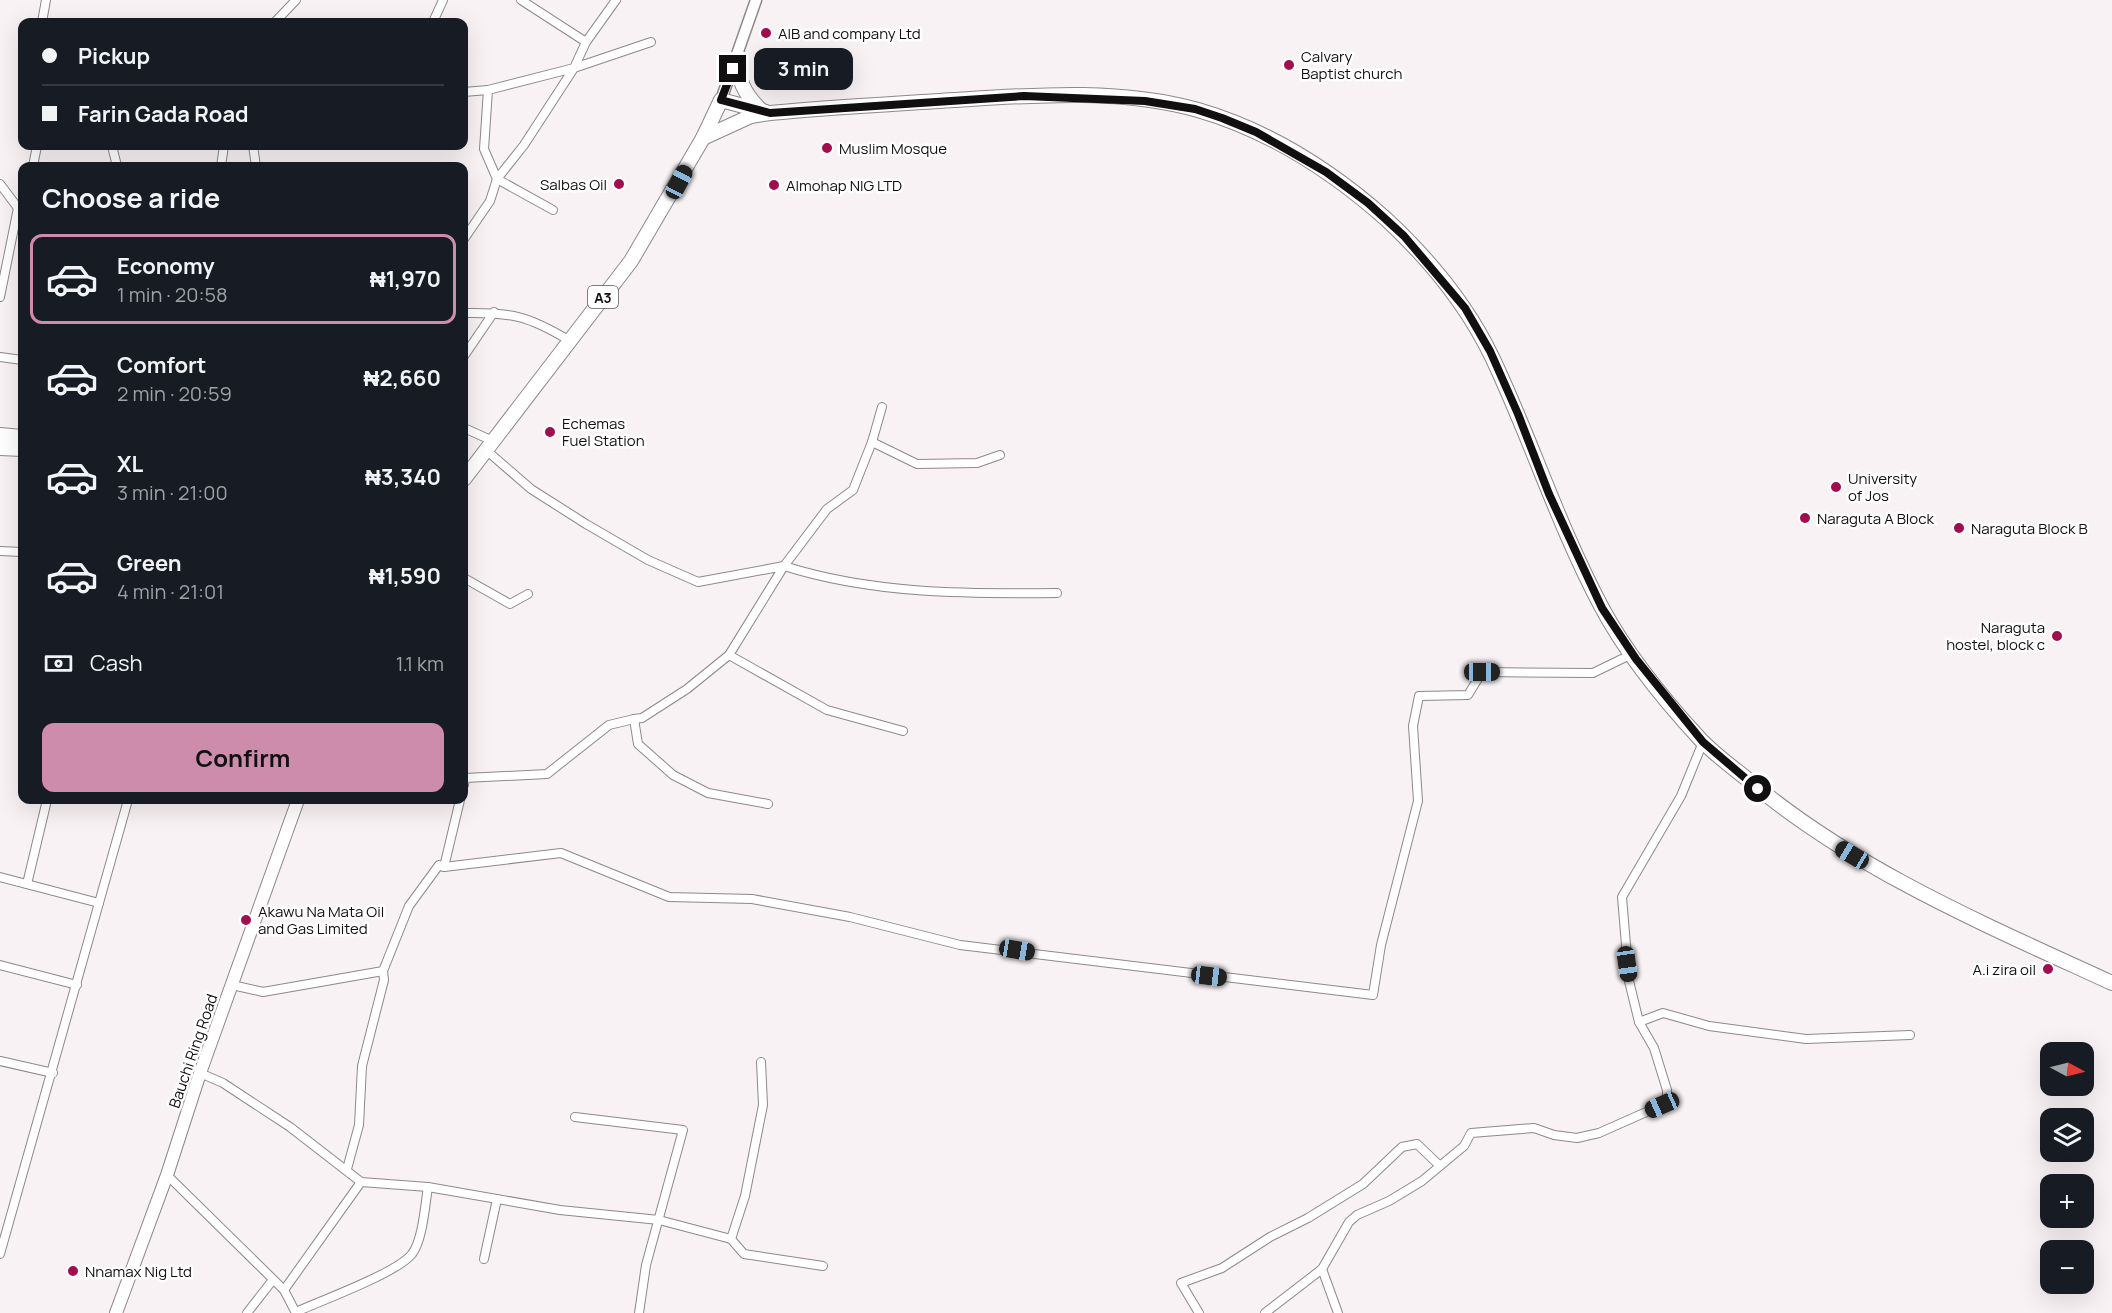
<!DOCTYPE html>
<html lang="en">
<head>
<meta charset="utf-8">
<style>
	body { margin:0; font-family:Manrope,sans-serif; background:#242831; color:#f1f3f6; height:100vh; display:flex; flex-direction:column; font-size:22px; white-space:nowrap }
	* { box-sizing:border-box; margin:0 }
	p { font-size:20px; color:#9ea1a6 }
	.icon { flex:none; width:33px; height:33px; fill:none; stroke:currentColor; stroke-width:2; stroke-linecap:round; stroke-linejoin:round }
	.map { position:relative; flex:1; overflow:hidden }
	.panel { position:absolute; left:18px; top:162px; width:450px; height:642px; display:flex; flex-direction:column; background:#171b24; border-radius:12px; box-shadow:0 6px 24px #0002 }
	.panel>* { flex:none }
	.guide { position:absolute; left:18px; top:18px; width:450px; height:132px; border-radius:12px; box-shadow:0 6px 24px #0002; display:grid; align-content:center; height:132px; padding:0 24px; background:#171b24 }
	.needle { width:39px; rotate:97deg }
	.fabs { position:absolute; left:2040px; top:1042px; display:grid; gap:12px }
	.fabs a { display:grid; place-items:center; width:54px; height:54px; border-radius:12px; background:#171b24; box-shadow:0 6px 24px #0002; font-size:30px }
	.end { position:absolute; width:27px; height:27px; margin:-14px; border:8px solid #120f10; background:#fff; box-shadow:0 0 0 3px #fff }
	.from { border-radius:50% }
	.bubble { position:absolute; height:42px; border-radius:12px; background:#171b24; box-shadow:0 6px 24px #0002; font-size:20px; font-weight:700; line-height:42px; text-align:center }
	.car { position:absolute; width:18px; height:36px; margin:-18px -9px; border-radius:8px; box-shadow:0 0 4px 2px #0007; background:linear-gradient(#222 24%,#8ab4d8 0 40%,#222 0 76%,#8ab4d8 0 86%,#222 0) }
	.guide b { display:flex; align-items:center; gap:21px; height:57px; font-size:22px }
	.guide b+b { border-top:2px solid #363941 }
	.guide i { width:15px; height:15px; background:#f1f3f6 }
	ul { padding:0; list-style:none }
	li { display:flex; align-items:center; gap:18px; height:90px; margin:0 12px 9px; padding:0 12px; border:3px solid transparent; border-radius:12px }
	li div { flex:1 }
	li b { display:block; font-size:22px }
	li em { font-style:normal; font-weight:700 }
	li.current { border-color:#cd8cab }
	li>.icon { width:54px; height:54px; stroke-width:1.5 }
	h2 { padding:0 24px; font-size:27px; line-height:72px }
	.pay { display:flex; align-items:center; gap:15px; height:66px; padding:0 24px; font-size:22px }
	.pay p { margin-inline-start:auto }
	.cta { display:flex; gap:12px; margin-top:auto; padding:12px 24px }
	.cta a { flex:1; height:69px; border-radius:12px; background:#cd8cab; color:#111; font-size:24px; font-weight:700; line-height:69px; text-align:center }
	.map>svg:first-child { display:block }
</style>
</head>
<body>
<div class="map">
<svg width="2112" height="1313" viewBox="0 0 2112 1313">
	<rect width="100%" height="100%" fill="#f9f2f4"/>
	<g fill="none" stroke-linecap="round" stroke-linejoin="round">
		<defs>
			<g id="street">
				<polyline points="521,0 586,42"/>
				<polyline points="42,22 46,0"/>
				<polyline points="275,22 296,0"/>
				<polyline points="433,22 443,0"/>
				<polyline points="488,90 484,149 497,179 553,210"/>
				<polyline points="464,92 488,90 574,68 586,42 616,0"/>
				<polyline points="112,146 117,166"/>
				<polyline points="253,146 256,166"/>
				<polyline points="33,166 37,146"/>
				<polyline points="221,166 224,146"/>
				<polyline points="0,184 18,208 21,208"/>
				<polyline points="464,239 490,201 497,179 524,145 574,68 651,42"/>
				<polyline points="0,297 18,208 22,214"/>
				<path d="M464 313C511 312 529 316 570 341"/>
				<polyline points="464,356 494,312"/>
				<polyline points="0,357 22,360"/>
				<path d="M882 407 872 442 853 490 827 509 784 566C872 594 966 594 1057 593"/>
				<polyline points="464,428 493,441"/>
				<polyline points="872,442 917,464 977,463 1000,455"/>
				<polyline points="486,450 531,489 586,524 648,560 698,582 784,566 729,655 827,710 903,731"/>
				<polyline points="0,551 22,552"/>
				<polyline points="464,578 510,604 528,594"/>
				<polyline points="729,655 687,689 642,718 634,719 638,744 673,775 708,793 768,804"/>
				<polyline points="464,785 465,778 547,774 609,725 634,719"/>
				<polyline points="444,867 460,800"/>
				<polyline points="0,877 99,903"/>
				<polyline points="27,884 47,800"/>
				<polyline points="0,965 77,985"/>
				<polyline points="232,985 263,992 383,971 409,906 439,865 444,867 561,853 669,897 752,899 850,917 960,945 1373,995 1381,945 1418,801 1413,726 1419,696 1468,695 1482,672 1593,673 1632,654"/>
				<polyline points="1639,1022 1663,1013 1709,1026 1806,1039 1910,1035"/>
				<polyline points="0,1061 53,1073"/>
				<polyline points="200,1073 223,1083 290,1127 361,1182 428,1187 560,1210 659,1220 731,1239 744,1254 823,1266"/>
				<polyline points="575,1117 683,1130 646,1265 639,1313"/>
				<polyline points="347,1169 359,1125 362,1066 384,980 383,971"/>
				<polyline points="167,1175 284,1290 296,1313"/>
				<polyline points="731,1239 745,1196 763,1105 761,1062"/>
				<polyline points="0,1254 128,800"/>
				<polyline points="484,1259 497,1199"/>
				<polyline points="1322,1269 1338,1313"/>
				<polyline points="284,1290 361,1182"/>
				<path d="M296 1312C320 1301 397 1273 412 1254 423 1239 425 1205 428 1187"/>
				<polyline points="247,1313 272,1281"/>
				<polyline points="1199,1313 1181,1283 1222,1268 1270,1237 1308,1218 1363,1184 1402,1147 1417,1144 1439,1165"/>
				<polyline points="1265,1313 1322,1269 1349,1222 1357,1215 1389,1201 1422,1181 1464,1146 1471,1133 1534,1128 1554,1135 1577,1138 1599,1133 1662,1105 1667,1098 1667,1090 1654,1048 1639,1022 1629,981 1622,897 1681,796 1703,742"/>
			</g>
			<polyline id="secondary" points="721,100 756,0"/>
			<polyline id="primary" points="116,1313 167,1175 200,1073 298,800"/>
			<g id="highway">
				<path d="M738 56C737 79 744 94 761 110"/>
				<path d="M703 138 751 116 770 113C831 107 893 104 954 100 1034 95 1120 88 1198 110 1267 130 1332 171 1386 219 1428 258 1467 305 1492 357 1531 439 1558 525 1601 606 1626 653 1664 700 1700 739 1714 754 1731 766 1747 779 1855 870 1984 924 2112 983"/>
				<polyline points="0,435 22,437"/>
				<polyline points="0,448 22,449"/>
				<polyline points="464,479 631,261 703,138 721,100 766,112"/>
			</g>
		</defs>
		<use href="#street" stroke="#8e8889" stroke-width="10"/>
		<use href="#secondary" stroke="#8e8889" stroke-width="13"/>
		<use href="#primary" stroke="#8e8889" stroke-width="14"/>
		<use href="#highway" stroke="#8e8889" stroke-width="16"/>
		<use href="#street" stroke="#fff" stroke-width="8"/>
		<use href="#secondary" stroke="#fff" stroke-width="10"/>
		<use href="#primary" stroke="#fff" stroke-width="12"/>
		<use href="#highway" stroke="#fff" stroke-width="14"/>
	</g>
	<g fill="none" stroke-linecap="round" stroke-linejoin="round">
		<polyline stroke="#120f10" stroke-width="8" points="733,69 721,100 770,113 1024,96 1145,101 1195,109 1222,118 1256,132 1326,172 1368,203 1404,236 1465,308 1490,351 1518,414 1549,494 1602,608 1636,659 1703,742 1758,789"/>
	</g>
	<g fill="#a20d4f" stroke="#fff" stroke-width="2">
		<circle cx="766" cy="33" r="6"/>
		<circle cx="1289" cy="65" r="6"/>
		<circle cx="827" cy="148" r="6"/>
		<circle cx="619" cy="184" r="6"/>
		<circle cx="774" cy="185" r="6"/>
		<circle cx="550" cy="432" r="6"/>
		<circle cx="1836" cy="487" r="6"/>
		<circle cx="1805" cy="518" r="6"/>
		<circle cx="1959" cy="528" r="6"/>
		<circle cx="2057" cy="636" r="6"/>
		<circle cx="246" cy="920" r="6"/>
		<circle cx="2048" cy="969" r="6"/>
		<circle cx="73" cy="1271" r="6"/>
	</g>
	<g text-anchor="middle" dominant-baseline="central" stroke-width="5" stroke-linejoin="round" paint-order="stroke">
		<rect fill="#fff" stroke="#595758" stroke-width="1.5" x="588" y="286" width="30" height="22" rx="4.5"/>
		<g font-size="14" font-weight="bold" fill="#120f10">
			<text x="603" y="297">A3</text>
		</g>
		<g font-size="15" fill="#120f10" stroke="#fff" text-anchor="start">
			<text x="778" y="33">AIB and company Ltd</text>
			<text x="1301" y="56">Calvary<tspan x="1301" dy="17">Baptist church</tspan></text>
			<text x="839" y="148">Muslim Mosque</text>
			<text x="607" y="184" text-anchor="end">Salbas Oil</text>
			<text x="786" y="185">Almohap NIG LTD</text>
			<text x="562" y="423">Echemas<tspan x="562" dy="17">Fuel Station</tspan></text>
			<text x="1848" y="478">University<tspan x="1848" dy="17">of Jos</tspan></text>
			<text x="1817" y="518">Naraguta A Block</text>
			<text x="1971" y="528">Naraguta Block B</text>
			<text x="2045" y="627" text-anchor="end">Naraguta<tspan x="2045" dy="17">hostel, block c</tspan></text>
			<text x="258" y="911">Akawu Na Mata Oil<tspan x="258" dy="17">and Gas Limited</tspan></text>
			<text x="2036" y="969" text-anchor="end">A.i zira oil</text>
			<text x="85" y="1271">Nnamax Nig Ltd</text>
		</g>
		<g font-size="15" fill="#120f10" stroke="#fff">
			<text transform="translate(193 1051) rotate(-71)">Bauchi Ring Road</text>
		</g>
	</g>
</svg>
<div class="fabs">
<a><svg class="needle" viewBox="-14 -14 28 28"><path d="M0-13l5 13h-10z" fill="#e53935"/><path d="M0 13l5-13h-10z" fill="#9ea1a6"/></svg></a>
<a><svg class="icon" aria-label="layers" viewBox="0 0 24 24"><path d="M12 4l9 5-9 5-9-5zM3 14l9 5 9-5"/></svg></a>
<a>+</a>
<a>−</a>
</div>
<i class="end from" style="left:1758px;top:789px"></i>
<i class="end" style="left:733px;top:69px"></i>
<div class="bubble" style="left:754px;top:48px;width:99px">3 min</div>
<i class="car" style="left:679px;top:182px;rotate:28deg"></i>
<i class="car" style="left:1482px;top:672px;rotate:90deg"></i>
<i class="car" style="left:1852px;top:855px;rotate:301deg"></i>
<i class="car" style="left:1017px;top:950px;rotate:99deg"></i>
<i class="car" style="left:1627px;top:964px;rotate:172deg"></i>
<i class="car" style="left:1209px;top:976px;rotate:97deg"></i>
<i class="car" style="left:1662px;top:1105px;rotate:246deg"></i>
<div class="guide">
<b><i class="from"></i>Pickup</b>
<b><i></i>Farin Gada Road</b>
</div>
<section class="panel">
<h2>Choose a ride</h2>
<ul>
<li class="current"><svg class="icon" aria-label="car" viewBox="0 0 24 24"><path d="M5 17H2v-5l4-1 3-4h7l3 4 3 1v5h-3M9 17h6M6 11h13"/><circle cx="7" cy="17" r="2"/><circle cx="17" cy="17" r="2"/></svg><div><b>Economy</b><p>1 min · 20:58</p></div><em>₦1,970</em></li>
<li><svg class="icon" aria-label="car" viewBox="0 0 24 24"><path d="M5 17H2v-5l4-1 3-4h7l3 4 3 1v5h-3M9 17h6M6 11h13"/><circle cx="7" cy="17" r="2"/><circle cx="17" cy="17" r="2"/></svg><div><b>Comfort</b><p>2 min · 20:59</p></div><em>₦2,660</em></li>
<li><svg class="icon" aria-label="car" viewBox="0 0 24 24"><path d="M5 17H2v-5l4-1 3-4h7l3 4 3 1v5h-3M9 17h6M6 11h13"/><circle cx="7" cy="17" r="2"/><circle cx="17" cy="17" r="2"/></svg><div><b>XL</b><p>3 min · 21:00</p></div><em>₦3,340</em></li>
<li><svg class="icon" aria-label="car" viewBox="0 0 24 24"><path d="M5 17H2v-5l4-1 3-4h7l3 4 3 1v5h-3M9 17h6M6 11h13"/><circle cx="7" cy="17" r="2"/><circle cx="17" cy="17" r="2"/></svg><div><b>Green</b><p>4 min · 21:01</p></div><em>₦1,590</em></li>
</ul>
<div class="pay"><svg class="icon" aria-label="cash" viewBox="0 0 24 24"><path d="M3 7h18v10H3z"/><circle cx="12" cy="12" r="2"/></svg>Cash<p>1.1 km</p></div>
<div class="cta"><a>Confirm</a></div>
</section>
</div>
</body>
</html>
